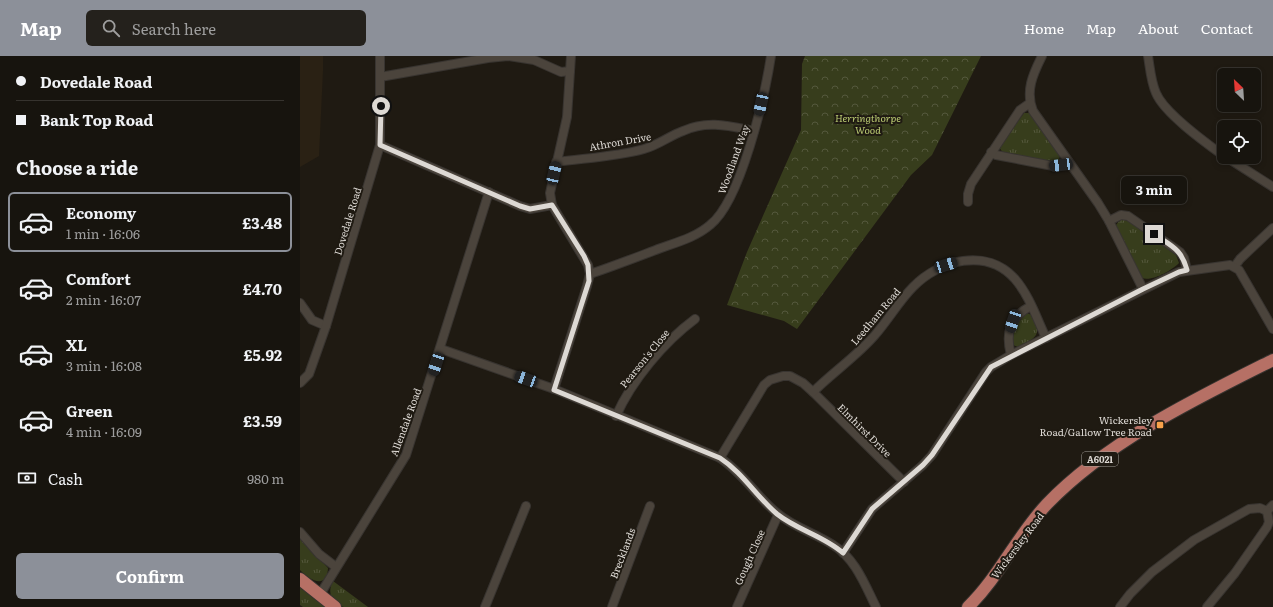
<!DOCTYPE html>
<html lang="en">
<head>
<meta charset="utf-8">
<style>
	body { margin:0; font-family:Literata,serif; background:#24211c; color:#f1f3f6; height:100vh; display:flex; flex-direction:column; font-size:15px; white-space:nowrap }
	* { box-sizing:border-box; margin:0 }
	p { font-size:13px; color:#9e9e9e }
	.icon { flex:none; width:22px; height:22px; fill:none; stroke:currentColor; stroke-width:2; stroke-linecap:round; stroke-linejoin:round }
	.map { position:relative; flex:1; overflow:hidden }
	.details { display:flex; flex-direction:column; background:#17140e; width:300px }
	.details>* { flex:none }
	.guide { display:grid; align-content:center; height:88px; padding:0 16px; background:#17140e }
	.needle { width:26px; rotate:335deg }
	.buttons { position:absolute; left:917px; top:12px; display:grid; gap:8px }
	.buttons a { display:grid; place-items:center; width:44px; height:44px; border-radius:6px; background:#17140e; box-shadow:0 2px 6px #0003,0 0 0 1px #36332e; font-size:20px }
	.end { position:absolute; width:18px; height:18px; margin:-9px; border:5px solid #ddd9d4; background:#111; box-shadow:0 0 0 2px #111 }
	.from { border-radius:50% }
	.bubble { position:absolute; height:28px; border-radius:6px; background:#17140e; box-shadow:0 2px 6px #0003,0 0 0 1px #36332e; font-size:13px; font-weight:700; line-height:28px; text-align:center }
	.car { position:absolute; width:12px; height:24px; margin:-12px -6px; border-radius:5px; box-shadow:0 0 3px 1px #0007; background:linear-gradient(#222 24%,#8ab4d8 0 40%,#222 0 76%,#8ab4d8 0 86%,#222 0) }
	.guide b { display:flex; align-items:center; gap:14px; height:38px; font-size:15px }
	.guide b+b { border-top:1px solid #36332e }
	.guide i { width:10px; height:10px; background:#f1f3f6 }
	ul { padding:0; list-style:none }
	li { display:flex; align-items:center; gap:12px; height:60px; margin:0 8px 6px; padding:0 8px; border:2px solid transparent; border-radius:6px }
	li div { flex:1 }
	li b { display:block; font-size:15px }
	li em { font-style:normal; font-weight:700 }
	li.on { border-color:#8c9099 }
	li>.icon { width:36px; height:36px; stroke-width:1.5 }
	h2 { padding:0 16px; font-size:18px; line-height:48px }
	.pay { display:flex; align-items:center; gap:10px; height:44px; padding:0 16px; font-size:15px }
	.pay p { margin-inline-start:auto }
	.button { display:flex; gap:8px; margin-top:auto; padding:8px 16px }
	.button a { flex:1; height:46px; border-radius:6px; background:#8c9099; color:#fff; font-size:16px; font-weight:700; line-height:46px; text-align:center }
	header { display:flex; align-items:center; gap:24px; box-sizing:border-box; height:56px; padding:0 20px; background:#8c9099; color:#fff }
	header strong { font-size:19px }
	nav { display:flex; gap:22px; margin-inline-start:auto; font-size:14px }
	.search { width:280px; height:36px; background:#24211c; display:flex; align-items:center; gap:10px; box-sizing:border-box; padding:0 14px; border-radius:6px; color:#9e9e9e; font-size:15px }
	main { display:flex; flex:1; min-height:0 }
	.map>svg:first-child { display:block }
</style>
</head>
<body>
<header>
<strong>Map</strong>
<div class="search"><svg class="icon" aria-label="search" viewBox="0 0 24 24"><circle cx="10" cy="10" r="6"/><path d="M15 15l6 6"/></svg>Search here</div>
<nav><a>Home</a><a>Map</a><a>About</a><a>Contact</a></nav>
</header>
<main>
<section class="details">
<div class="guide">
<b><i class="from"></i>Dovedale Road</b>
<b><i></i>Bank Top Road</b>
</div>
<h2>Choose a ride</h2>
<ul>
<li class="on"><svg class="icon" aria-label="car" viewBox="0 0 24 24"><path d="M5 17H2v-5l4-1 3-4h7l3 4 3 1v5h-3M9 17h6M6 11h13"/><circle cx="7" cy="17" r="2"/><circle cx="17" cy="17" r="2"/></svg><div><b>Economy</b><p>1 min · 16:06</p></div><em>£3.48</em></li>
<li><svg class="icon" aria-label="car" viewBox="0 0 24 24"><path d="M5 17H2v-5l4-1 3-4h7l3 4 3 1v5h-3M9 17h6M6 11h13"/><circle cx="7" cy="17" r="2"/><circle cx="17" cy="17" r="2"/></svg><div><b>Comfort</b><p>2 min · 16:07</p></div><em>£4.70</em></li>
<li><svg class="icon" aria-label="car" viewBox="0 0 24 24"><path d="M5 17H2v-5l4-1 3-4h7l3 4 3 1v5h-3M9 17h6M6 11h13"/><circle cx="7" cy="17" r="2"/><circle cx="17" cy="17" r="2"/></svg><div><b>XL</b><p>3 min · 16:08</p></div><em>£5.92</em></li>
<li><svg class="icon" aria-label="car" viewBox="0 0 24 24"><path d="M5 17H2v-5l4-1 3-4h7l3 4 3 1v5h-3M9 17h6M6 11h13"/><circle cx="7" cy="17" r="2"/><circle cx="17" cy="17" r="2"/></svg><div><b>Green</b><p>4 min · 16:09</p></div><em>£3.59</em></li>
</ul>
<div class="pay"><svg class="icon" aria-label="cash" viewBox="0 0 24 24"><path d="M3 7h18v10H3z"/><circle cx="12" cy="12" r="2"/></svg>Cash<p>980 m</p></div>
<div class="button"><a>Confirm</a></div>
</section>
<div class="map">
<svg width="973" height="551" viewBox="0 0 973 551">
	<defs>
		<pattern id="grass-tufts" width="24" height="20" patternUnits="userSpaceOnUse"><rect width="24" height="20" fill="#373d1c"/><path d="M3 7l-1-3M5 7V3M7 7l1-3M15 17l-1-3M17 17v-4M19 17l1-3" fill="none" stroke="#54583c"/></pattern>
		<pattern id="forest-crowns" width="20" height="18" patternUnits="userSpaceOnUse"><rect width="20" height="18" fill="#373d1c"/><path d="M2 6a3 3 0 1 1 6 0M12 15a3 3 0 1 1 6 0" fill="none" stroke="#54583c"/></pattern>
	</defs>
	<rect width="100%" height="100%" fill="#1f1a12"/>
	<polygon fill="#2a2114" points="0,0 23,0 23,15 19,100 0,111"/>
	<g fill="url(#grass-tufts)">
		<polygon points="724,57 730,57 760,99 759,105 756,107 703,97 699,91"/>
		<path d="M822 162 827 163 876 199 879 207C872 214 852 226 842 222L816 169Z"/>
		<path d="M726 257 732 259C742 280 737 281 718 291L713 289C708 276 715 264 726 257Z"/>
		<path d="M0 482 28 512C27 534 9 524 0 514Z"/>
		<path d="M33 525 68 551C61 551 51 551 44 551 31 547 27 536 33 525Z"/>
		<polygon points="0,530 25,551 3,551 0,549"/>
	</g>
	<polygon fill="url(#forest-crowns)" points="505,0 681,0 632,99 611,119 497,273 484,265 427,249 447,196 501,74 502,8"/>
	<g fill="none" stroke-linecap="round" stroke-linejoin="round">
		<defs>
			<g id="street">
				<path d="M742 0C733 18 725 35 733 55L798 147 809 165 843 233"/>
				<path d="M848 0C850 12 851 26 856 37 864 57 906 87 924 100"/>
				<polyline points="80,21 188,2 208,0 234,4 261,16 270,15"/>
				<polyline points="80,89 220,150 230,153 252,149"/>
				<polyline points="691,96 696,99 753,110 761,109 768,105"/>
				<polyline points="926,101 973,131"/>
				<path d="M256 106C285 102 316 101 344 93 359 89 369 80 383 75 407 64 429 70 454 75"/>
				<polyline points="668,146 668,138 671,128 720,54 730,47"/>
				<polyline points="809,165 821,159 828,160 880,196 884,202 887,214"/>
				<polyline points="935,210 940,203 973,172"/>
				<path d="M290 218C314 210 337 201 361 192 378 186 396 181 410 169 441 145 465 39 471 0"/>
				<polyline points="0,247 12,264 26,270"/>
				<path d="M141 293 254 333 420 402C443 417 456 440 477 457 493 471 515 477 533 489 555 502 565 529 576 551"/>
				<path d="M711 299C705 276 710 261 731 250"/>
				<polyline points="0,327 9,318 26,270 80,89 80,0"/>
				<polyline points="254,333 287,230 290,218 288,209 252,149 250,137 267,61 271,0"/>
				<polyline points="513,336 604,426"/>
				<path d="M316 360C332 324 364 286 395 263"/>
				<path d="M420 402 464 329 470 324 483 320H490L503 327 513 336C533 316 557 300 575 279 589 263 599 245 613 231 639 204 687 191 715 223 729 239 737 263 746 282"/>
				<polyline points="967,455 973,449"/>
				<polyline points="0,476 19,498 36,511"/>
				<polyline points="543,497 572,453 623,409 632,399 686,316 691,311 711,299 879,216 930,209 939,214 973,273"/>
				<polyline points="19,540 106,399 189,136"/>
				<polyline points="185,551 226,450"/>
				<polyline points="312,551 350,450"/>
				<polyline points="437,551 478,459"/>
				<polyline points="820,551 830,538 852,516 894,484 949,453 960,452 967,455"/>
				<polyline points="907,551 935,517 967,471 969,466 967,455"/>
			</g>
			<g id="primary">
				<polyline points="0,523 35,551"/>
				<path d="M668 551C699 521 717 480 747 448 808 385 895 343 973 304"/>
			</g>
		</defs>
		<use href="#street" stroke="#383430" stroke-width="10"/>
		<use href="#primary" stroke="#383430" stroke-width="14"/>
		<use href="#street" stroke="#4b443c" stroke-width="8"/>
		<use href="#primary" stroke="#b67065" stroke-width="12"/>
	</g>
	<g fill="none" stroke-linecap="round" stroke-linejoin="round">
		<path stroke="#ddd9d4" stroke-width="5" d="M81 50 80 89 220 150 230 153 252 149 284 200 288 209 289 225 254 334 420 402C443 417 456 440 477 458 497 474 524 480 543 497L572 453 623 409 632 399 691 311 843 233 879 216 887 214C881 192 871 190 854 178"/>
	</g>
	<rect fill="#f8a14a" stroke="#1f1a12" stroke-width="1.5" x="856" y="365" width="8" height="8" rx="2"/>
	<g text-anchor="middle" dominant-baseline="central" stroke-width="4" stroke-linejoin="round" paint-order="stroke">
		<rect fill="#1f1a12" stroke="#a4a09a" stroke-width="1" x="782" y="396" width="36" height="14" rx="3"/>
		<g font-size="9" font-weight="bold" fill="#ddd9d4">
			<text x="800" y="403">A6021</text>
		</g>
		<g font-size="10" font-style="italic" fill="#bbcb73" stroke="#1f1a12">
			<text x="568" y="61">Herringthorpe<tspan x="568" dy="12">Wood</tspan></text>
		</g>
		<g font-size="10" fill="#ddd9d4" stroke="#1f1a12">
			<text transform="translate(320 85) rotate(-10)">Athron Drive</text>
			<text transform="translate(433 103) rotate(-70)">Woodland Way</text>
			<text transform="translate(47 165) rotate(-73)">Dovedale Road</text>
			<text transform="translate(575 260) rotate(-50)">Leedham Road</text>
			<text transform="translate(344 302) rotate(-51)">Pearson's Close</text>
			<text transform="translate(105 366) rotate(-70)">Allendale Road</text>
			<text transform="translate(565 374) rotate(45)">Elmhirst Drive</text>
			<text transform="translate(717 489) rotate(-53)">Wickersley Road</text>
			<text transform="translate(322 497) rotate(-69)">Brecklands</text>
			<text transform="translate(449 501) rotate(-66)">Gough Close</text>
		</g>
		<g font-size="10" fill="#ddd9d4" stroke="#1f1a12" text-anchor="end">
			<text x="852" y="363">Wickersley<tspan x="852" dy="12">Road/Gallow Tree Road</tspan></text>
		</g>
	</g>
</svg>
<div class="buttons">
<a><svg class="needle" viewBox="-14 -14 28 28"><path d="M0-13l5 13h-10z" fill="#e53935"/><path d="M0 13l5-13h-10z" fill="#9e9e9e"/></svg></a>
<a><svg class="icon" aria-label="locate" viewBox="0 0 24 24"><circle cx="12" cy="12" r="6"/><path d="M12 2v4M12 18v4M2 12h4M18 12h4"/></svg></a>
</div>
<i class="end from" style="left:81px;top:50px"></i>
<i class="end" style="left:854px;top:178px"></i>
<div class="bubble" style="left:821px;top:120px;width:66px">3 min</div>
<i class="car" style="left:461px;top:48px;rotate:192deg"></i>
<i class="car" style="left:761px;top:109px;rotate:263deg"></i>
<i class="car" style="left:254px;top:117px;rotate:13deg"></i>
<i class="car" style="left:646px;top:209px;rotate:73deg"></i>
<i class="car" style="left:713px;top:265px;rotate:198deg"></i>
<i class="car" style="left:136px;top:308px;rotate:198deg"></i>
<i class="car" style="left:226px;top:323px;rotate:290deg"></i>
</div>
</main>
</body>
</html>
